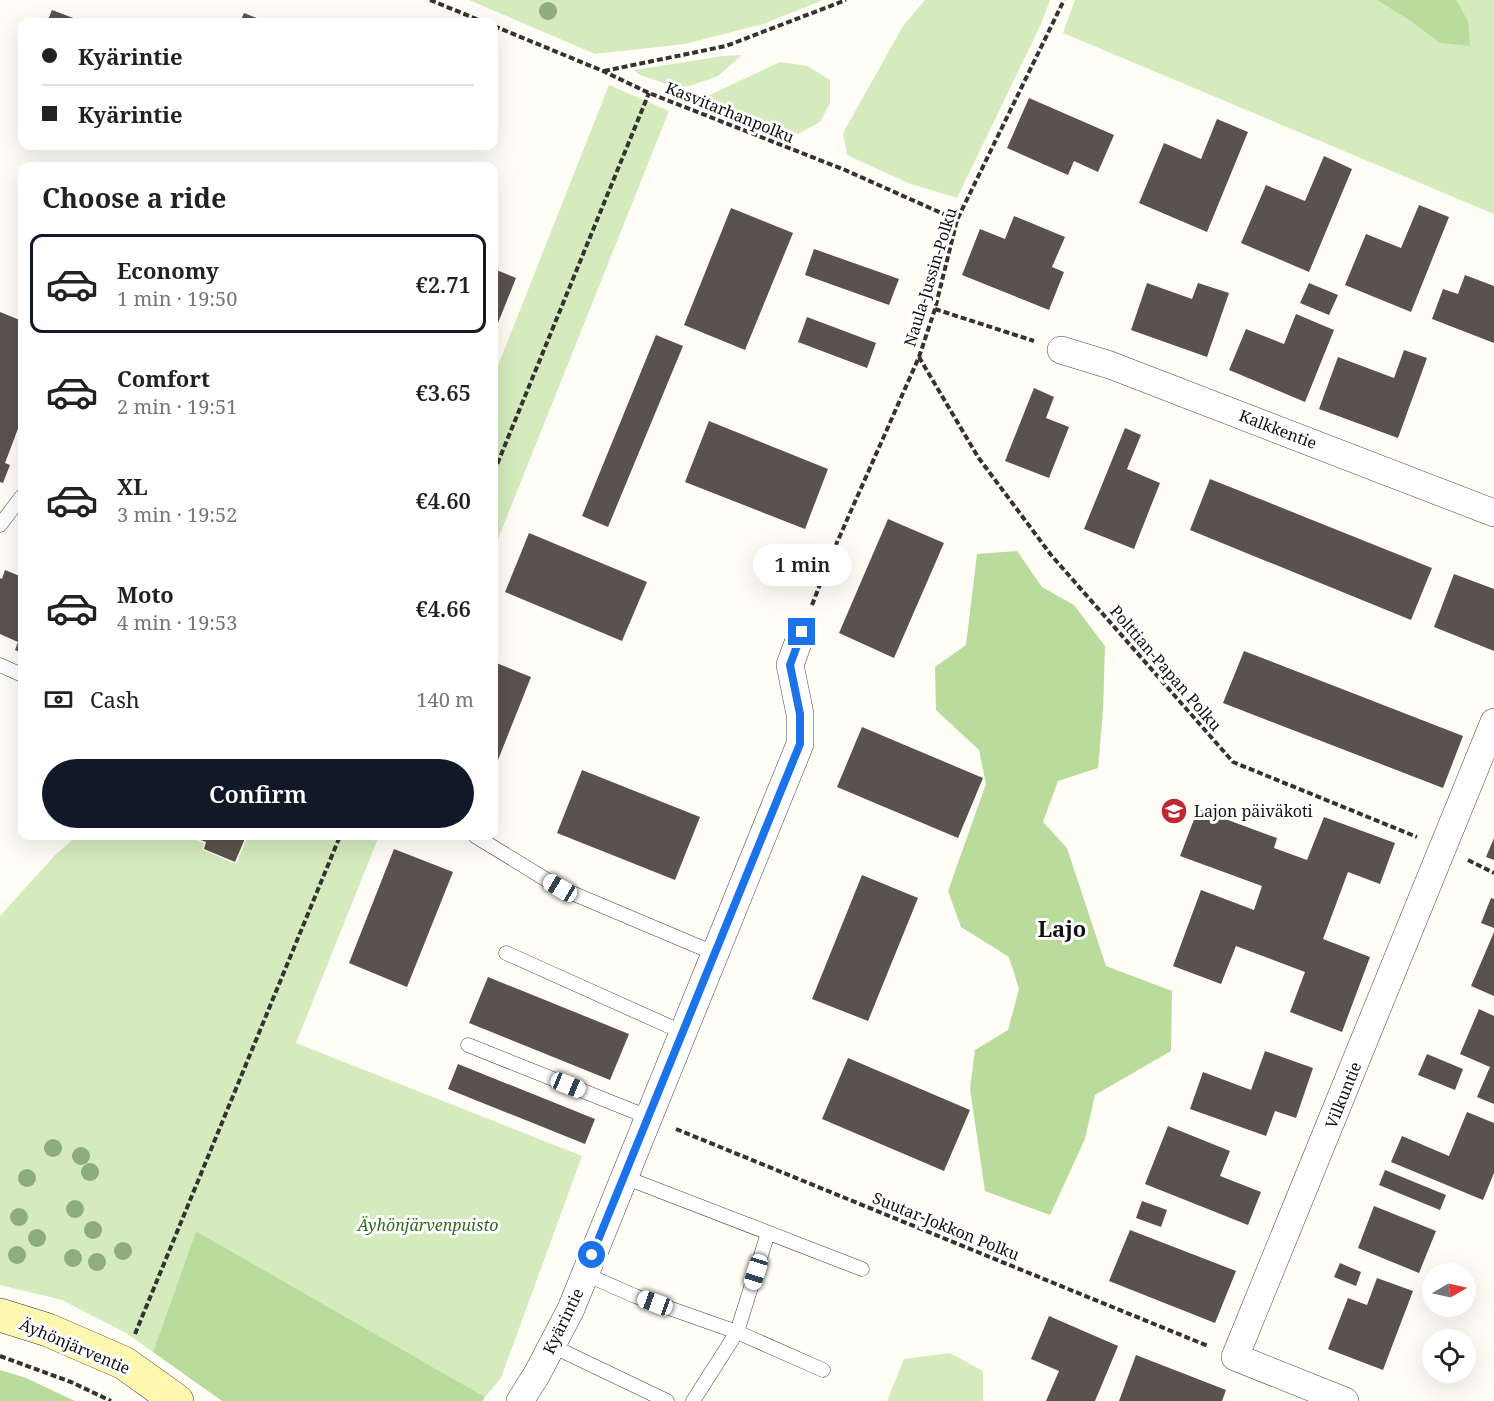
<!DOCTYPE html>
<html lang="en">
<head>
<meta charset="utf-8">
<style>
	body { margin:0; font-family:"Noto Serif",serif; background:#f6f6f6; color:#222; height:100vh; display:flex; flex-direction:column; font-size:22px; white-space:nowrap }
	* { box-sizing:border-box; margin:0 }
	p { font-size:20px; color:#767676 }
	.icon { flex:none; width:33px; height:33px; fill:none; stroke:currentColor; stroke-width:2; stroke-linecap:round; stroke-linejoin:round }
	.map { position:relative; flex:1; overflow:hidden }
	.panel { position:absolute; left:18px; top:162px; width:480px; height:678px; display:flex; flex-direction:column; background:#fff; border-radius:12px; box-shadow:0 6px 24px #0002 }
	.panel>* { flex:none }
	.hud { position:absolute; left:18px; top:18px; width:480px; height:132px; border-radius:12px; box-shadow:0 6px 24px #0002; display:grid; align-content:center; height:132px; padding:0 24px; background:#fff }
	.needle { width:39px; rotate:81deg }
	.controls { position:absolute; left:1422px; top:1263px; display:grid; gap:12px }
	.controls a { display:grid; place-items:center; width:54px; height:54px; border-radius:50%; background:#fff; box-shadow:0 6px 24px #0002; font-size:30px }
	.end { position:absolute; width:27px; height:27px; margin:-14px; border:8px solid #1a73e8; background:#fff; box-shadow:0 0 0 3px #fff }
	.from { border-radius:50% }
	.bubble { position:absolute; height:42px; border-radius:21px; background:#fff; box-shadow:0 6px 24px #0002; font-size:20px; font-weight:600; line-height:42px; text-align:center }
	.car { position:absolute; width:18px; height:36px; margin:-18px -9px; border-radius:8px; box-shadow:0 0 4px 2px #0007; background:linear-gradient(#fff 24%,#345 0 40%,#fff 0 76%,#345 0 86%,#fff 0) }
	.hud b { display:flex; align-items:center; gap:21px; height:57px; font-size:22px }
	.hud b+b { border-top:2px solid #e0e0e0 }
	.hud i { width:15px; height:15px; background:#222 }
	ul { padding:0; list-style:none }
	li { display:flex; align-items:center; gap:18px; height:99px; margin:0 12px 9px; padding:0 12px; border:3px solid transparent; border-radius:12px }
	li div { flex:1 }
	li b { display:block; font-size:22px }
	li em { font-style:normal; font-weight:600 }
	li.selected { border-color:#111827 }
	li>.icon { width:54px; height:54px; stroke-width:1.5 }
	h2 { padding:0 24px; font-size:27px; line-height:72px }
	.pay { display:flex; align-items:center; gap:15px; height:66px; padding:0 24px; font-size:22px }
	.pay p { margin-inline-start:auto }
	.primary-button { display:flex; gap:12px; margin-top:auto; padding:12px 24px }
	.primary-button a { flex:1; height:69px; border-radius:36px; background:#111827; color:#fff; font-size:24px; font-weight:600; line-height:69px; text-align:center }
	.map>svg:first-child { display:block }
</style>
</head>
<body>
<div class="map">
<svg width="1494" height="1401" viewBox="0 0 1494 1401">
	<rect width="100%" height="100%" fill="#fffdf5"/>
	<g fill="#d5ebbd">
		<polygon points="469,0 823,0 763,24 685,44 595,54"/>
		<polygon points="925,0 1050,0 1041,24 957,198 908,183 847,155 843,133 903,26"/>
		<polygon points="1075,0 1494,0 1494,214 1063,33"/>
		<polygon points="742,55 718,76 690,86 676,87 640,75 634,70 723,56"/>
		<polygon points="780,62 808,66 830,80 830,103 820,122 798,134 774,130 701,99"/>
		<polygon points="609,85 669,111 494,549 494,376"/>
		<polygon points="77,836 185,836 204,843 203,850 236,864 248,836 379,836 296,1043 582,1156 501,1378 485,1397 196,1231 153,1352 126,1333 62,1300 0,1285 0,916 55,855"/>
		<polygon points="950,1353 983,1371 983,1401 887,1401 904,1359"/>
	</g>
	<g fill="#b9dc9c">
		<polygon points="1377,0 1456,0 1468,21 1470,46 1440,43 1411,21"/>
		<polygon points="1017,551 1042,587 1074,605 1105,646 1103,711 1098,768 1058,781 1043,822 1067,848 1106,966 1172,991 1171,1051 1095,1095 1085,1139 1050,1215 985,1191 970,1089 975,1050 1008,1030 1019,989 1009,957 961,927 948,891 986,784 979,750 936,710 935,667 966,645 977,554"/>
		<polygon points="196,1231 485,1397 483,1401 222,1401 153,1352"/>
		<polygon points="0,1370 26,1378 75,1401 0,1401"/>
	</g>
	<g fill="#5a524d">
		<polygon points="52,10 84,22 47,22"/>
		<polygon points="244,13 267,22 240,22"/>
		<polygon points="1029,98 1114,135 1098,172 1074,161 1068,175 1007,148"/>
		<polygon points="1217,119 1248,132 1207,232 1139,203 1164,143 1201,159"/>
		<polygon points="1324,156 1352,169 1309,272 1241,243 1266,185 1305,201"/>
		<polygon points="1419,205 1449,217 1411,312 1345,285 1366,234 1401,248"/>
		<polygon points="731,208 793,233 745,350 684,325"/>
		<polygon points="1014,216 1065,237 1052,267 1064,272 1049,310 962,275 980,229 1005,239"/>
		<polygon points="814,249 899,279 889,305 805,275"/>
		<polygon points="494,269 516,278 494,333"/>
		<polygon points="1465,275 1494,286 1494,343 1432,319 1443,289 1458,294"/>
		<polygon points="1147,283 1192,299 1198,283 1229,293 1207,357 1131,330"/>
		<polygon points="1309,283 1338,295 1329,315 1300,303"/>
		<polygon points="0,312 22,321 22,418 5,463 10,465 3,483 0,482"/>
		<polygon points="1296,314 1334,330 1305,402 1229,370 1246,329 1284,344"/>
		<polygon points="807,317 876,343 867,368 798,342"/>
		<polygon points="656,335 683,346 608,527 582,516"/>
		<polygon points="1404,350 1427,358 1398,438 1319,409 1338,357 1394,378"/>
		<polygon points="1034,388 1054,397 1046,418 1069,427 1049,478 1005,461"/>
		<polygon points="709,421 828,469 805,529 685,482"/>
		<polygon points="1125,428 1141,435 1127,469 1160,483 1134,549 1084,529"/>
		<polygon points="1210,479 1432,568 1411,620 1190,530"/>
		<polygon points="888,519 944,543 894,658 839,633"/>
		<polygon points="529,533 647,582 622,641 505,592"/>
		<polygon points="5,570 22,577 21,583 22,584 22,653 15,650 18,642 0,634 0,578 2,579"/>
		<polygon points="1454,574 1494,589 1494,651 1434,627"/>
		<polygon points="1244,651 1463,736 1443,788 1223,703"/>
		<polygon points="494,662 531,677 494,770"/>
		<polygon points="862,727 983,778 958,838 837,787"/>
		<polygon points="582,770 700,817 675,880 557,833"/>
		<polygon points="1198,809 1277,838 1274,848 1307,860 1324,817 1395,843 1380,884 1348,872 1323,939 1370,957 1342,1032 1290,1012 1305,972 1236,946 1221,984 1173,966 1201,890 1254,910 1262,886 1180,856"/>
		<polygon points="190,836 246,836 235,862 204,849 206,842"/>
		<polygon points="1494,838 1494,860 1486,857"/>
		<polygon points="394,849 453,872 407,987 349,963"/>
		<polygon points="862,875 918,898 868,1021 812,999"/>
		<polygon points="1491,898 1494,899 1494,928 1481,923"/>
		<polygon points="1494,932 1494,996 1471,986"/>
		<polygon points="488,977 629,1034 610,1080 469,1023"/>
		<polygon points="1479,1009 1494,1016 1494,1104 1477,1097 1490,1067 1460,1054"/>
		<polygon points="1265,1051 1313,1068 1296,1118 1275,1111 1266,1136 1190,1109 1203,1072 1251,1090"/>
		<polygon points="1427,1054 1463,1069 1455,1090 1418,1075"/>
		<polygon points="848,1058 970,1110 944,1171 822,1119"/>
		<polygon points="458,1064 595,1119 585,1144 448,1089"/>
		<polygon points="1467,1112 1494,1123 1494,1173 1483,1200 1391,1162 1402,1136 1449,1156"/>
		<polygon points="1168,1126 1230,1151 1220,1176 1261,1192 1248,1225 1145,1184"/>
		<polygon points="1385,1170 1446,1195 1440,1210 1379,1185"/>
		<polygon points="1142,1201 1167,1210 1161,1227 1136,1218"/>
		<polygon points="1374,1206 1436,1231 1419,1273 1358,1248"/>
		<polygon points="1130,1230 1236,1271 1215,1323 1109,1281"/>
		<polygon points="1340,1263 1361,1272 1356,1286 1334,1277"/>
		<polygon points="1377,1278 1413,1291 1383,1370 1328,1349 1348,1298 1367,1305"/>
		<polygon points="1049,1316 1118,1346 1095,1401 1046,1401 1059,1371 1031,1359"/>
		<polygon points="1136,1355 1226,1390 1222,1401 1119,1401"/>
	</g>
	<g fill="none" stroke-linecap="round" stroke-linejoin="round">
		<defs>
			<g id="lane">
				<polyline points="0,525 22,496"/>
				<polyline points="0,665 22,675"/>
				<polyline points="475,836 560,888 714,953"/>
				<polyline points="506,953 682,1032"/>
				<polyline points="468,1045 648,1117"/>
				<polyline points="624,1177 862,1269"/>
				<polyline points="585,1274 635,1296 737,1332 823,1370"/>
				<polyline points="552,1346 667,1401"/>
				<polyline points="693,1401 737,1332 768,1233"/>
			</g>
			<g id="street">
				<polyline points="1061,350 1110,365 1494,513"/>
				<polyline points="520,1401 537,1374 571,1309 800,744 800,714 790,665 802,632"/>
				<polyline points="1345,1401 1235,1357 1494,722"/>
			</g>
			<polyline id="secondary" points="0,1315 48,1330 124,1363 177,1401"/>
		</defs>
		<use href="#lane" stroke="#444" stroke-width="15"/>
		<use href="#street" stroke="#444" stroke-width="28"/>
		<use href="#secondary" stroke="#333" stroke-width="34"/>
		<g stroke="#333" stroke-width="4" stroke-dasharray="6 3" stroke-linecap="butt">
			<polyline points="430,0 484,22"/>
			<polyline points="494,26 603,71 649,93 845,170 957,220"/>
			<polyline points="604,71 726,46 846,0"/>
			<polyline points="935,309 1034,341"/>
			<polyline points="919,357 978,457 1051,555 1233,762 1417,837"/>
			<polyline points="494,472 649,93"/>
			<polyline points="812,605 831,556 919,357 935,309 957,220 1064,0"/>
			<polyline points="1468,860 1494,873"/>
			<polyline points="676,1129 1208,1346"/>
			<polyline points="135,1334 340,836"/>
			<polyline points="0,1356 71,1382 111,1401"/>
		</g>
		<use href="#lane" stroke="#fff" stroke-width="14"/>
		<use href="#street" stroke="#fff" stroke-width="27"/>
		<use href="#secondary" stroke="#fff6b0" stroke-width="33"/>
	</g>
	<g fill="#8dad7f">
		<circle cx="548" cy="11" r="9"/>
		<circle cx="53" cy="1148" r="9"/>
		<circle cx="81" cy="1156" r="9"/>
		<circle cx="90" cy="1172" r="9"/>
		<circle cx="27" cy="1178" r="9"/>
		<circle cx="75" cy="1209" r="9"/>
		<circle cx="19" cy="1217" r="9"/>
		<circle cx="93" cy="1230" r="9"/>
		<circle cx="37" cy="1238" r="9"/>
		<circle cx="123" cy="1251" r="9"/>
		<circle cx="17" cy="1255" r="9"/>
		<circle cx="73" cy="1258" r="9"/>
		<circle cx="97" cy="1262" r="9"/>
	</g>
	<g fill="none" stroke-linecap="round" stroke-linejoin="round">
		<polyline stroke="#1a73e8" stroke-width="8" points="592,1255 800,744 800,714 790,665 802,632"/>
	</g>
	<defs>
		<symbol id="school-disc" viewBox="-11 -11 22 22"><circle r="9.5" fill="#c4262e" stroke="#fff"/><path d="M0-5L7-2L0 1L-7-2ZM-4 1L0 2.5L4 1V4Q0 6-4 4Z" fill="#fff"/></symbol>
	</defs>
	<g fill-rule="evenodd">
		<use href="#school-disc" x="1159" y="796" width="30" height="30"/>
	</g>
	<g text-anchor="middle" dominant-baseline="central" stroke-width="6" stroke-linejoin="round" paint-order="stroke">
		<g font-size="16" fill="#111" stroke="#fff">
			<text transform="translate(730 112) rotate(22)">Kasvitarhanpolku</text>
			<text transform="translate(930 277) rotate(-73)">Naula-Jussin-Polku</text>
			<text transform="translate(1278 429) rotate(21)">Kalkkentie</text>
			<text transform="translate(1166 668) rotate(49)">Polttian-Papan Polku</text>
			<text transform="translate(1343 1095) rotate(-68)">Vilkuntie</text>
			<text transform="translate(946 1226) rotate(22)">Suutar-Jokkon Polku</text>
			<text transform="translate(563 1321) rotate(-64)">Kyärintie</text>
			<text transform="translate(75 1346) rotate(23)">Äyhönjärventie</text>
		</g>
		<g font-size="16" fill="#111" stroke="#fff" text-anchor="start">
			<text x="1194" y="811">Lajon päiväkoti</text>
		</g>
		<g font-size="16" font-style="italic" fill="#2f6b1f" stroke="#fff">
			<text x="428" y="1225">Äyhönjärvenpuisto</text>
		</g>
		<g font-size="22" font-weight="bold" fill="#111" stroke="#fff">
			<text x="1062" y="928">Lajo</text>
		</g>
	</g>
</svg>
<div class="controls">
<a><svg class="needle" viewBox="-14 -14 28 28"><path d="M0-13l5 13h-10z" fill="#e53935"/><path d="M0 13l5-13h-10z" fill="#767676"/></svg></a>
<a><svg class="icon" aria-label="locate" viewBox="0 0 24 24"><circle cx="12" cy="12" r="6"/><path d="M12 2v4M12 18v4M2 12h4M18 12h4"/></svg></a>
</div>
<i class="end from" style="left:592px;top:1255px"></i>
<i class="end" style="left:802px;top:632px"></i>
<div class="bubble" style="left:753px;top:544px;width:99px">1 min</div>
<i class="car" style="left:560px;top:888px;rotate:301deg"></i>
<i class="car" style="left:568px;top:1085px;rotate:112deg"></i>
<i class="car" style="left:756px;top:1272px;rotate:197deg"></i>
<i class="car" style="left:655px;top:1303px;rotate:290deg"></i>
<div class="hud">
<b><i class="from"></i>Kyärintie</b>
<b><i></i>Kyärintie</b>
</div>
<section class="panel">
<h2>Choose a ride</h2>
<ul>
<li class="selected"><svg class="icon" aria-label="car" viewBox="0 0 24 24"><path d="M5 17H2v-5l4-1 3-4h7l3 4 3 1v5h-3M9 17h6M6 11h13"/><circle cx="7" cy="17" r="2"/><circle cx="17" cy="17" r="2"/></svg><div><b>Economy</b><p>1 min · 19:50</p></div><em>€2.71</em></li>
<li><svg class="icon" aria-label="car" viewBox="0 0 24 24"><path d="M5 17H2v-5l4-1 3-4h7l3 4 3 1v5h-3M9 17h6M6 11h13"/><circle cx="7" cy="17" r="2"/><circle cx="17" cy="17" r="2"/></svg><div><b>Comfort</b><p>2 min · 19:51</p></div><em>€3.65</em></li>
<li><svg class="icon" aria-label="car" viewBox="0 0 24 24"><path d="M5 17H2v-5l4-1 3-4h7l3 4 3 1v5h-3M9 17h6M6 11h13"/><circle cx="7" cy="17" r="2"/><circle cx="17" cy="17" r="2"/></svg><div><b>XL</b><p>3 min · 19:52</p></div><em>€4.60</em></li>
<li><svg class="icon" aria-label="car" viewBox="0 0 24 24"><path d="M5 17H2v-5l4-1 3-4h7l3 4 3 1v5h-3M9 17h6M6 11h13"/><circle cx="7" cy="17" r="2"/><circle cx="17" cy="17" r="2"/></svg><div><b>Moto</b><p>4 min · 19:53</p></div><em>€4.66</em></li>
</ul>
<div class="pay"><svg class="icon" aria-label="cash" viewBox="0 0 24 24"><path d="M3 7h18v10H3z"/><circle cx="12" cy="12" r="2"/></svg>Cash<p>140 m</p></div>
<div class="primary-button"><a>Confirm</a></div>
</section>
</div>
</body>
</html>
